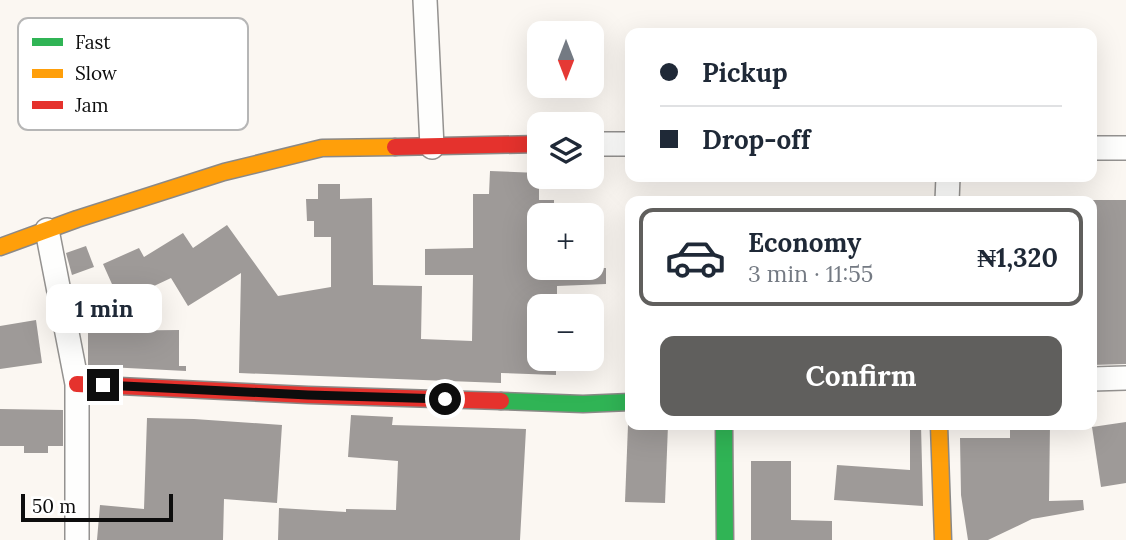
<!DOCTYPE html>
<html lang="en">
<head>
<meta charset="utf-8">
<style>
	body { margin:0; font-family:Lora,serif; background:#f2f2f3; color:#1f2937; height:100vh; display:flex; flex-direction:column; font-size:26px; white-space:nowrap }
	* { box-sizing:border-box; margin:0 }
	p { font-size:23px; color:#747a83 }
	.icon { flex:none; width:38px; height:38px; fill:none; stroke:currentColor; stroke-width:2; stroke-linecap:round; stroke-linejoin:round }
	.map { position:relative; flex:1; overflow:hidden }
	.sheet { position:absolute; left:625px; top:196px; width:472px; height:234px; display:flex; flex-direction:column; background:#fff; border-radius:14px; box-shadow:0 7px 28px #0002 }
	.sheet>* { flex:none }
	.guide { position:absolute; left:625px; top:28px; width:472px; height:154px; border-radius:14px; box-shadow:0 7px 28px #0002; display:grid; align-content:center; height:154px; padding:0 35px; background:#fff }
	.needle { width:46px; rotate:180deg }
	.controls { position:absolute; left:527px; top:21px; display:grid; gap:14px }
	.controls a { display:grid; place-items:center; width:77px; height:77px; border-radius:14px; background:#fff; box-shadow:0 7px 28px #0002; font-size:35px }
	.scale { position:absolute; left:21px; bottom:18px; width:152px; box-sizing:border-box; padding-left:7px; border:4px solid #0d0d0d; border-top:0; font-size:19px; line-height:24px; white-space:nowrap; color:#0d0d0d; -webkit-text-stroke:5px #fff; paint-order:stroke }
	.end { position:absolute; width:32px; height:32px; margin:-16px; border:9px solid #0d0d0d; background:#fff; box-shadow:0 0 0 4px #fff }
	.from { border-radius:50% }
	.bubble { position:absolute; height:49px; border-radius:14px; background:#fff; box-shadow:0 7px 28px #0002; font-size:23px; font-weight:800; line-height:49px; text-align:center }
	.guide b { display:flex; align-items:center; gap:24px; height:66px; font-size:26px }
	.guide b+b { border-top:2px solid #e0e1e3 }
	.guide i { width:18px; height:18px; background:#1f2937 }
	ul { padding:12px 0 0; list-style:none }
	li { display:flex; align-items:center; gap:21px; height:98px; margin:0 14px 10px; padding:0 21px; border:4px solid transparent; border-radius:14px }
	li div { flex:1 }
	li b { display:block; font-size:26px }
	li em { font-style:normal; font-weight:800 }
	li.selected { border-color:#605f5d }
	li>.icon { width:63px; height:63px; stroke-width:1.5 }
	.button { display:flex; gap:14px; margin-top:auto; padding:14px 35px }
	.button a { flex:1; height:80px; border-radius:14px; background:#605f5d; color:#fff; font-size:28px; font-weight:800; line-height:80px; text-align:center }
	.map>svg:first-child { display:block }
</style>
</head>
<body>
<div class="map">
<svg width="1126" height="540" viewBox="0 0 1126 540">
	<rect width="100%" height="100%" fill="#fbf7f2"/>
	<g fill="#9e9a98">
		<polygon points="490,171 539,173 539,200 554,200 554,215 539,215 539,268 606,268 606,284 557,286 557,306 539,306 539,359 556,359 556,375 501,373 501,383 239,373 241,273 188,306 171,278 120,302 103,264 139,248 144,257 183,233 193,248 227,225 278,296 331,287 331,237 314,237 314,221 307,221 306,199 318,199 318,184 340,184 340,199 372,198 373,285 422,286 421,339 472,341 473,275 425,275 425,249 473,248 473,194 489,194"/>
		<polygon points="1092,200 1126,200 1126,364 1092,365"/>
		<polygon points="86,246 94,267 72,275 66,253"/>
		<polygon points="36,320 42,363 0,369 0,326"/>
		<polygon points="179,330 179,366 186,366 186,371 88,366 88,331"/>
		<polygon points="0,409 63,410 63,446 48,446 48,453 24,453 24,446 0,446"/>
		<polygon points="351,415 393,417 392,425 526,429 520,540 278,540 279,508 346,512 346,509 396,510 398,461 348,457"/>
		<polygon points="147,418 194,419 282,425 277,503 224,499 223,540 97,540 100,505 144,509"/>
		<polygon points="1126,422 1126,483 1101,487 1092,427"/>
		<polygon points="628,425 668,425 665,503 625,502"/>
		<polygon points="910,425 921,425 923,506 834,500 837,465 910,470"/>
		<polygon points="1010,425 1050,425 1049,501 1083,500 1084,510 1032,519 988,540 968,540 961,495 960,438 1010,438"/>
		<polygon points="751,461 791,461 791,520 832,521 832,540 751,540"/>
	</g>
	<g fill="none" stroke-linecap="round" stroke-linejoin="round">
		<defs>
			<g id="street">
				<polyline points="425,0 432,147"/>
				<polyline points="592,144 630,144"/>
				<polyline points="1092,148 1126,148"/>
				<polyline points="947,201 948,177"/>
				<polyline points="47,230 77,384 77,540"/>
				<polyline points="1092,379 1126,378"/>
			</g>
			<g id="fast">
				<polyline points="501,401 583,404 630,402"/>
				<polyline points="724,425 725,540"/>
			</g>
			<g id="slow">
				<polyline points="0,247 77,219 224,172 322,148 395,147"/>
				<polyline points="939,425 943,540"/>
			</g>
			<g id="jam">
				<polyline points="395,147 539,144"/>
				<polyline points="77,384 308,395 501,401"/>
			</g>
		</defs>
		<use href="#street" stroke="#949290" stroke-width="26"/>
		<use href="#fast" stroke="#8b8987" stroke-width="19"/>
		<use href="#slow" stroke="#8b8987" stroke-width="19"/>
		<use href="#jam" stroke="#8b8987" stroke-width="19"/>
		<use href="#street" stroke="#fefefd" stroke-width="23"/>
		<use href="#fast" stroke="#30b455" stroke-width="16"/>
		<use href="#slow" stroke="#ff9f0a" stroke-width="16"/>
		<use href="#jam" stroke="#e5322d" stroke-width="16"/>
	</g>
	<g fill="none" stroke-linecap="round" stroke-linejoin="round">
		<polyline stroke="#0d0d0d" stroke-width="9" points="103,385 308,395 445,399"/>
	</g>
	<rect x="18" y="18" width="230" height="112" rx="10" fill="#fff" stroke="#b6b6b6" stroke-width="2"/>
	<rect x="32" y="38" width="31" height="8" fill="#30b455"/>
	<rect x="32" y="69" width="31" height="9" fill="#ff9f0a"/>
	<rect x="32" y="101" width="31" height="8" fill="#e5322d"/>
	<g font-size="19" fill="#0d0d0d">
		<text x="75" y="49">Fast</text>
		<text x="75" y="80">Slow</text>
		<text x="75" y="112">Jam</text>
	</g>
</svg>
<div class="controls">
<a><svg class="needle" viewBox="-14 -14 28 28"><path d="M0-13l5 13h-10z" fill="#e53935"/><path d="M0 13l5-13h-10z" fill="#747a83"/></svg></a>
<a><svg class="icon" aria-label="layers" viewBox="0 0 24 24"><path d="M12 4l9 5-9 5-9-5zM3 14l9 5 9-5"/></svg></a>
<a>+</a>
<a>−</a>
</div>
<div class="scale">50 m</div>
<i class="end from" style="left:445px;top:399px"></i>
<i class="end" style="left:103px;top:385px"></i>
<div class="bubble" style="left:46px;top:284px;width:116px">1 min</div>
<div class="guide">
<b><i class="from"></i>Pickup</b>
<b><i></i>Drop-off</b>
</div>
<section class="sheet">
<ul>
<li class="selected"><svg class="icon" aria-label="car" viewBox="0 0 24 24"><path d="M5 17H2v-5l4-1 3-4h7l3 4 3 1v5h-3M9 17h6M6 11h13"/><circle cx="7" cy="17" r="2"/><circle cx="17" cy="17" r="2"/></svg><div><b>Economy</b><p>3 min · 11:55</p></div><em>₦1,320</em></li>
</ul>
<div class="button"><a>Confirm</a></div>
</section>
</div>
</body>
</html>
